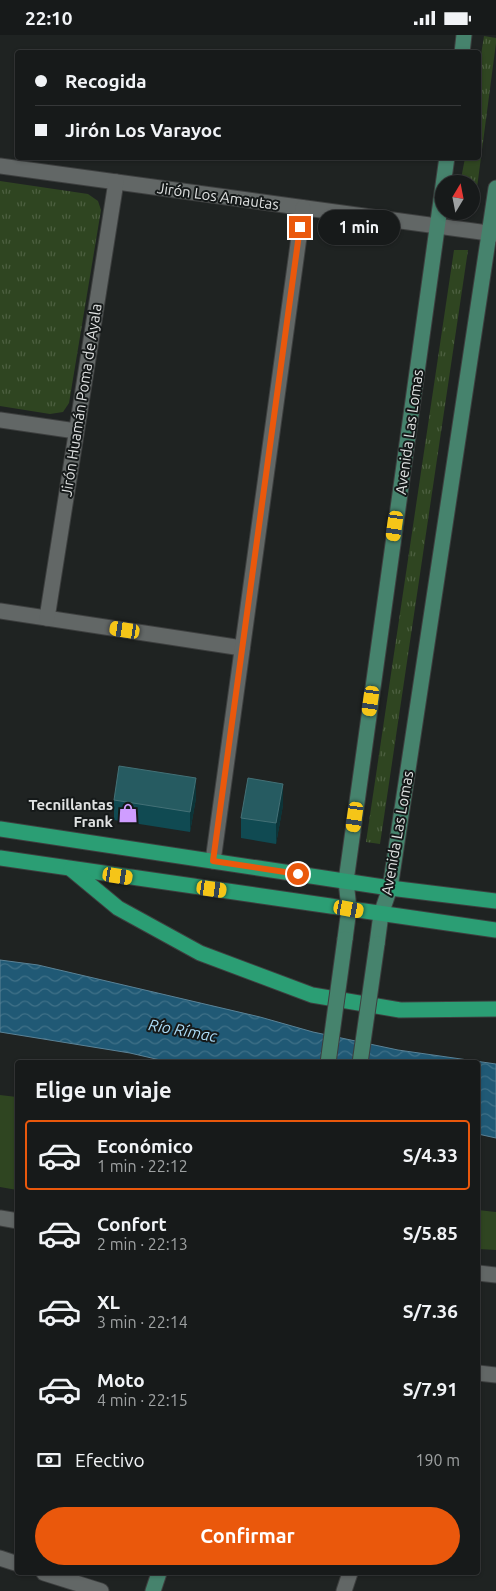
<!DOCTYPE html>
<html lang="es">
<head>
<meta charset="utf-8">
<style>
	body { margin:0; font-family:Ubuntu,sans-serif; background:#202323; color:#f1f3f6; height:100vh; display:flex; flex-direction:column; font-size:19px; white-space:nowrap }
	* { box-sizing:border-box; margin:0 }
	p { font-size:16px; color:#9ea1a2 }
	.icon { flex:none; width:28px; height:28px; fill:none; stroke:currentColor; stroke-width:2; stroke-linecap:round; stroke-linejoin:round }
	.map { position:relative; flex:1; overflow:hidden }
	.sheet { position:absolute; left:15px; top:1025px; width:465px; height:515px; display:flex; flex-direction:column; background:#171a1a; border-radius:5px; box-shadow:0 1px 4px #0004,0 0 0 1px #363839 }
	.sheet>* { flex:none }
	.guide { position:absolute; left:15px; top:15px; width:466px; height:110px; border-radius:5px; box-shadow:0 1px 4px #0004,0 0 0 1px #363839; display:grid; align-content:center; height:110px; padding:0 20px; background:#171a1a }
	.needle { width:32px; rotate:10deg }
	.controls { position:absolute; left:435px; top:140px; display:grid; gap:10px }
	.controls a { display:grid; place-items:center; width:45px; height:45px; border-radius:50%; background:#171a1a; box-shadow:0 1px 4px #0004,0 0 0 1px #363839; font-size:25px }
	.end { position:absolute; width:22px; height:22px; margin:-11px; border:6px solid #ea580c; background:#fff; box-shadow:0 0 0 2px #fff }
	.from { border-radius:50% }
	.bubble { position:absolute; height:35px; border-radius:18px; background:#171a1a; box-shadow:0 1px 4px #0004,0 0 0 1px #363839; font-size:16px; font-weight:700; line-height:35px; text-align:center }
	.car { position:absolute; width:15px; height:30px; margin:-15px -8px; border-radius:6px; box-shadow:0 0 4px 1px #0007; background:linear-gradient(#f5c518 24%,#345 0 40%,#f5c518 0 76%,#345 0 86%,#f5c518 0) }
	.guide b { display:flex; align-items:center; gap:18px; height:48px; font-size:19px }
	.guide b+b { border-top:1px solid #363839 }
	.guide i { width:12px; height:12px; background:#f1f3f6 }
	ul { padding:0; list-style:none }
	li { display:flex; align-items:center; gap:15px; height:70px; margin:0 10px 8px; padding:0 10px; border:2px solid transparent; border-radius:5px }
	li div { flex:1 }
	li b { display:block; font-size:19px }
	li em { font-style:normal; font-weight:700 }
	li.selected { border-color:#ea580c }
	li>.icon { width:45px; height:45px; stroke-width:1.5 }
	h2 { padding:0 20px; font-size:22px; line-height:60px }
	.pay { display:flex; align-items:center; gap:12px; height:55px; padding:0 20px; font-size:19px }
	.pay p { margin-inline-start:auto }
	.action { display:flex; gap:10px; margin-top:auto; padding:10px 20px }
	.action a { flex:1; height:58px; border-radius:30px; background:#ea580c; color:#fff; font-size:20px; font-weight:700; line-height:58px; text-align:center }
	.status { display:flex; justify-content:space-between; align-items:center; height:35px; padding:0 25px; background:#171a1a; direction:ltr }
	.status svg { height:14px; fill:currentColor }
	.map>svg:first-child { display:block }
</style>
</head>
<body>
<div class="status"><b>22:10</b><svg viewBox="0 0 49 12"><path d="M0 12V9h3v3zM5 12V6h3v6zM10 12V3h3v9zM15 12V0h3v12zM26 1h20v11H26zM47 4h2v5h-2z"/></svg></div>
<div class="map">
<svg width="496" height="1556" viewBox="0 0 496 1556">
	<defs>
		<pattern id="grass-tufts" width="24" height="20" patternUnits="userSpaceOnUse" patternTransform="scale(1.25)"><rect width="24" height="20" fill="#2f4521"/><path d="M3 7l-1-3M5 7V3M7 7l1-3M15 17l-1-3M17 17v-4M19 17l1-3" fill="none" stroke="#4d6041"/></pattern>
		<pattern id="water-waves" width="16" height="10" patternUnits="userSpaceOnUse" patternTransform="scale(1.25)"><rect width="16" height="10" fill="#205975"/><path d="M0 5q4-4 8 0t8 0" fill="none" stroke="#407188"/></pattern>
	</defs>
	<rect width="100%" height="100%" fill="#1f2322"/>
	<g fill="url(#grass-tufts)">
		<polygon points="484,1 496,3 496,8 475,168 471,167 471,149 460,149 465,123 479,122 479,33"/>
		<polygon points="0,146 88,159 98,166 101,175 69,368 63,377 50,379 0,371"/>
		<polygon points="454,215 468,215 380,809 366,807"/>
	</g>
	<g fill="#2f4521">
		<polygon points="0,1060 17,1062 17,1155 0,1152"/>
		<polygon points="478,1175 496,1177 496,1215 478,1214"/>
	</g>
	<polygon fill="url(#water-waves)" stroke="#5a8296" points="0,925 38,930 260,982 313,997 398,1015 496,1029 496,1103 478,1099 478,1028 169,1027 130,1018 0,997"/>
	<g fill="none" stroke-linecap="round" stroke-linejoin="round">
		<defs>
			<g id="street">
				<polyline points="0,131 496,199"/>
				<polyline points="0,385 76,396"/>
				<polyline points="0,576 242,613"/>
				<polyline points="47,583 116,147"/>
				<polyline points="213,826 303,173"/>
				<polyline points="0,1183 18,1186"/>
				<polyline points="478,1238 496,1240"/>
				<polyline points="478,1338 496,1340"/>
				<polyline points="0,1523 18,1529"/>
				<polyline points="44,1538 101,1556"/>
				<polyline points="344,1556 350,1538"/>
			</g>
			<g id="secondary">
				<polyline points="462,18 464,0"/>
				<polyline points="345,904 349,874 346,846 447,122"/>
				<polyline points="377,909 381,879 390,853 394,827 496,153"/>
				<polyline points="153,1556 159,1538"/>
			</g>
			<g id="primary">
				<polyline points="0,794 390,853 496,866"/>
				<polyline points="0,823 496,895"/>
				<polyline points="71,834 118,873 200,918 312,960 400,975 496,974"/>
			</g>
		</defs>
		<use href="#street" stroke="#3d3f3f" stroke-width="17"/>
		<use href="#secondary" stroke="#3d3f3f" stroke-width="17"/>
		<use href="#primary" stroke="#3d3f3f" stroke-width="17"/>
		<use href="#street" stroke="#626766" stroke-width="15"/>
		<use href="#secondary" stroke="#46836d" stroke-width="15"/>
		<use href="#primary" stroke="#2b9e74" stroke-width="15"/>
		<defs>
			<g id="secondary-bridge">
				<polyline points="328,1028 345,904"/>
				<polyline points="360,1028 377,909"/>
			</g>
		</defs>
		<use href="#secondary-bridge" stroke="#3d3f3f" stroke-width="17" stroke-linecap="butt"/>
		<use href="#secondary-bridge" stroke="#46836d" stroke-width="15"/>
	</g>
	<g fill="#104a52">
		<polygon points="196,763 190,797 114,785 114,765"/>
		<polygon points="283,770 276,809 241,803 241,783"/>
	</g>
	<g fill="#0c3438">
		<polygon points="196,743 196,763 190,797 190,777"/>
		<polygon points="283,749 283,770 276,809 276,788"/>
	</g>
	<g fill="#265b61" stroke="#437076">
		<polygon points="119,731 196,743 190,777 114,765"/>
		<polygon points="248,743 283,749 276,788 241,783"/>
	</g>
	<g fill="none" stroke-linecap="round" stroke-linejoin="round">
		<polyline stroke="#ea580c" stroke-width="6" points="298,839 213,826 300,192"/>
	</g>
	<defs>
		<symbol id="shop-bare" viewBox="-9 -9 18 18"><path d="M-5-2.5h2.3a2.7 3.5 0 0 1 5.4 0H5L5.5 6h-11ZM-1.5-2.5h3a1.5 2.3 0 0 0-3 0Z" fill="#cf9dff" stroke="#151919" stroke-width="2.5" paint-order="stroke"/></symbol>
	</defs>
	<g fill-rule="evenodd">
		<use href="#shop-bare" x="114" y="764" width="28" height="28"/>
	</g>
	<g text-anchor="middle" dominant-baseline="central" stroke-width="4" stroke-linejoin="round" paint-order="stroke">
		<g font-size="15" fill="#e0e2e2" stroke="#151919">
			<text transform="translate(218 161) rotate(8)">Jirón Los Amautas</text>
			<text transform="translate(81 365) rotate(-81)">Jirón Huamán Poma de Ayala</text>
			<text transform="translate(409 397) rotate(-82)">Avenida Las Lomas</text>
			<text transform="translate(397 798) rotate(-80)">Avenida Las Lomas</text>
		</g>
		<g font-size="15" font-weight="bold" fill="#e0e2e2" stroke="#151919" text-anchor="end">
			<text x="113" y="769">Tecnillantas<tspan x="113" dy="17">Frank</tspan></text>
		</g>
		<g font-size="16" font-style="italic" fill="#adddf8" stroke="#151919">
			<text transform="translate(183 995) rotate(10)">Río Rímac</text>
		</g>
	</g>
</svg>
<div class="controls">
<a><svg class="needle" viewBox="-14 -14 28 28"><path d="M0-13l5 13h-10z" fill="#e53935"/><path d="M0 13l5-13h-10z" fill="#9ea1a2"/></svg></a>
</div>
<i class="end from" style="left:298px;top:839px"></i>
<i class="end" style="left:300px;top:192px"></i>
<div class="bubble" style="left:318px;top:175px;width:82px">1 min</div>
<i class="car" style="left:395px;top:491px;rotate:188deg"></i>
<i class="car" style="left:125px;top:595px;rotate:279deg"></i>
<i class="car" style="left:371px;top:666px;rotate:188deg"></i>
<i class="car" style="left:355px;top:782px;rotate:188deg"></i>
<i class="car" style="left:118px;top:841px;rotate:99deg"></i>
<i class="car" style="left:212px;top:854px;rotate:98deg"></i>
<i class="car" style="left:349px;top:874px;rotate:100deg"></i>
<div class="guide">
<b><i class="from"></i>Recogida</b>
<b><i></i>Jirón Los Varayoc</b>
</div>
<section class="sheet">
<h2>Elige un viaje</h2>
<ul>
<li class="selected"><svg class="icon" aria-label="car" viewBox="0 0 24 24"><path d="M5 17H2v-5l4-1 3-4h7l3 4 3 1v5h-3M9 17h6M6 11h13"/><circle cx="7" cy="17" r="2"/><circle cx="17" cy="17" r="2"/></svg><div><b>Económico</b><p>1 min · 22:12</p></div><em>S/4.33</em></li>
<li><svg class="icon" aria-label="car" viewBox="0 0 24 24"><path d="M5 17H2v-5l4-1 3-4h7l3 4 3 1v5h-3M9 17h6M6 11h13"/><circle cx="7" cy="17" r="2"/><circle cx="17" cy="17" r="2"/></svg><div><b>Confort</b><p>2 min · 22:13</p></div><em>S/5.85</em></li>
<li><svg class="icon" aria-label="car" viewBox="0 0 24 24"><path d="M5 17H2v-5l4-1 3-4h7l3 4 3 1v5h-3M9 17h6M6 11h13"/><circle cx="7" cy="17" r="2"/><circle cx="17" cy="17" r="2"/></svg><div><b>XL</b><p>3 min · 22:14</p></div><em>S/7.36</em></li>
<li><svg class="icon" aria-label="car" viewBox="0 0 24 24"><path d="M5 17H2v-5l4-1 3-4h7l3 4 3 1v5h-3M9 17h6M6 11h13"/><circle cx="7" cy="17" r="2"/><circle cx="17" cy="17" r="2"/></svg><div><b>Moto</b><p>4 min · 22:15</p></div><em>S/7.91</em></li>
</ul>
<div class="pay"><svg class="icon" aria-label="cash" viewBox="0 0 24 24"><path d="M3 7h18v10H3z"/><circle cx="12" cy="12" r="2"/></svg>Efectivo<p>190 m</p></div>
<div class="action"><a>Confirmar</a></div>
</section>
</div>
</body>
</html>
